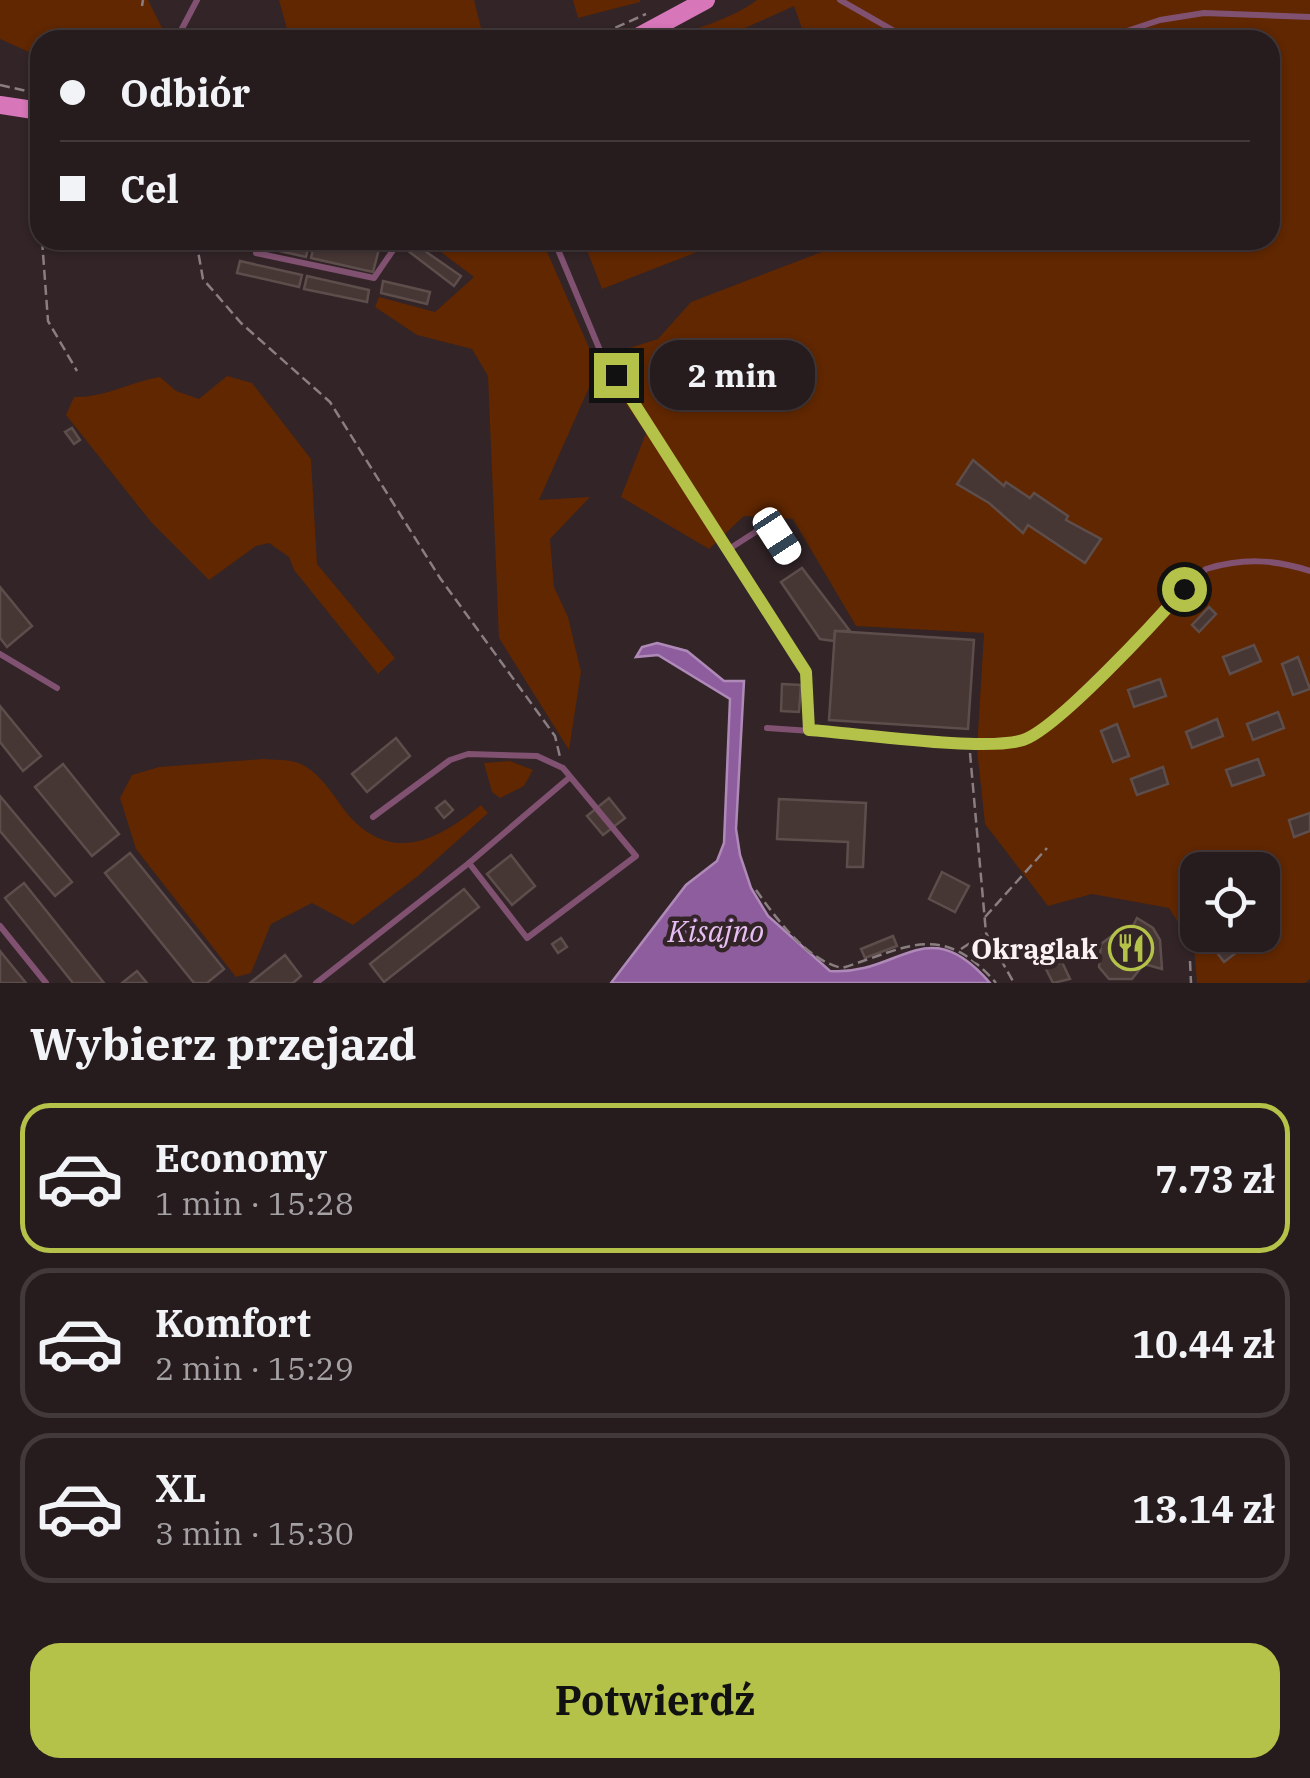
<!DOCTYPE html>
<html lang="pl">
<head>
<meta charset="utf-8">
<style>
	body { margin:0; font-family:"IBM Plex Serif",serif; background:#2e2426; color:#f1f3f6; height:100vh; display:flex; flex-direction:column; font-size:38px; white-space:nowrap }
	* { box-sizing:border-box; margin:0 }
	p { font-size:32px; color:#a4a1a4 }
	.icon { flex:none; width:55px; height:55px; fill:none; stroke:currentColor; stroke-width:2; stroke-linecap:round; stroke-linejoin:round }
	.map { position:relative; height:983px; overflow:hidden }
	.side { display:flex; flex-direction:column; background:#261b1d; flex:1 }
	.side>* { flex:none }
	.guide { position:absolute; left:30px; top:30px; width:1250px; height:220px; border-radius:30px; box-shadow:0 2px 8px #0004,0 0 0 2px #42393b; display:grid; align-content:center; height:220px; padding:0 30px; background:#261b1d }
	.fabs { position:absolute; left:1180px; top:852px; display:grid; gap:20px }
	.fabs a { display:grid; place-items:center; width:100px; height:100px; border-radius:20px; background:#261b1d; box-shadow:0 2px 8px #0004,0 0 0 2px #42393b; font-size:50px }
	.end { position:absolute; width:45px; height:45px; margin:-22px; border:12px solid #b4c24a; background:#111; box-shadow:0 0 0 5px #111 }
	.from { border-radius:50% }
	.bubble { position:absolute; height:70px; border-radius:30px; background:#261b1d; box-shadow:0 2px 8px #0004,0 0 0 2px #42393b; font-size:32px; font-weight:800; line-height:70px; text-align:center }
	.car { position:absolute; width:30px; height:60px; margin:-30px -15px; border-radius:12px; box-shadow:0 0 8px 2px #0007; background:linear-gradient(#fff 24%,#345 0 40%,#fff 0 76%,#345 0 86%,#fff 0) }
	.guide b { display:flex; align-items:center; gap:35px; height:95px; font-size:38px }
	.guide b+b { border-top:2px solid #42393b }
	.guide i { width:25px; height:25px; background:#f1f3f6 }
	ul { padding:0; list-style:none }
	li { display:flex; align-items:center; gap:30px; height:150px; margin:0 20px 15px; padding:0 10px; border:5px solid #42393b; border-radius:30px }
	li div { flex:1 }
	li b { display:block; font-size:38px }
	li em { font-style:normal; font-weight:800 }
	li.current { border-color:#b4c24a }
	li>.icon { width:90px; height:90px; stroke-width:1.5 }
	h2 { padding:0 30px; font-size:45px; line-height:120px }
	.primary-button { display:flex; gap:20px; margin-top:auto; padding:20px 30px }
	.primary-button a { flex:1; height:115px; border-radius:30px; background:#b4c24a; color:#111; font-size:40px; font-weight:800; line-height:115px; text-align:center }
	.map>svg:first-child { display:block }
</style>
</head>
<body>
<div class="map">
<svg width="1310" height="983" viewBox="0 0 1310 983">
	<rect width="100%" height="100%" fill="#322427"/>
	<g fill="#602701" fill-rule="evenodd">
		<polygon points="0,0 148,0 168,40 40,40 40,57 0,39"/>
		<polygon points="279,0 474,0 484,40 290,40"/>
		<polygon points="573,0 640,0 640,2 578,18"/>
		<path d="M757 0H1310V979L1305 983H1197L1194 947 1169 908 1092 894 1048 906 985 824 977 749 984 633 856 626 793 519 744 516 709 549 621 497 646 433 599 365 539 500 590 497 550 539 554 587 568 617 581 672 569 750 499 638 488 376 472 349 417 335 375 307 379 297 435 312 474 277 425 240H542L594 359 658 339 691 302 853 240H1270V40H806L794 6 719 40H671C700 25 731 20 757 0ZM1198 870H1262V935H1198Z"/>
		<polygon points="583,240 728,240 602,289"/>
		<path d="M227 376 252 383 311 459 317 564 395 658 378 674 294 570 289 557 269 543 256 546 209 580 151 522 66 415 74 397C105 398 129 382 160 377L176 391 199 399Z"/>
		<path d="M263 759C274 760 291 759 301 764 326 777 335 801 353 820 396 864 442 837 481 805L488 813 418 876 353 925 312 903 271 924 251 973 236 977 136 849 120 798 132 775 159 767Z"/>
		<polygon points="510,761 533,770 524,786 500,798 492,792 484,763"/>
	</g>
	<path fill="#8e5d9e" stroke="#af8ab8" stroke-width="2.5" d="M657 643 687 651 724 681H744L736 829 740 855 751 888 768 916 830 971C901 976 926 909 990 983H611L686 885 717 861 724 843 730 699 658 655 636 657 642 647Z"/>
	<g fill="#463735" stroke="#5d4e4c" stroke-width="2.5">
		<polygon points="250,240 310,240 306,257 249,244"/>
		<polygon points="315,240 379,249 373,272 311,258"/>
		<polygon points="409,240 461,276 454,286 403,247"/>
		<polygon points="240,261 302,275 299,287 237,273"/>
		<polygon points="307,276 369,290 367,302 304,289"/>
		<polygon points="383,281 430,292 427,304 381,293"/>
		<polygon points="717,374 725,384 717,392 708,381"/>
		<polygon points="742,380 750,391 741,398 733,388"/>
		<polygon points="72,428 80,440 74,444 65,432"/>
		<polygon points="973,460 1004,486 1006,482 1030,498 1034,493 1068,516 1066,520 1101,539 1085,563 1028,525 1023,533 989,503 957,484"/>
		<polygon points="802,568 850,631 835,631 834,641 820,639 781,582"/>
		<polygon points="0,587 32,626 7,647 0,638"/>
		<polygon points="1209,607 1216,614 1199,632 1192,625"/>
		<polygon points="835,631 974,640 968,729 829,720"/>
		<polygon points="1254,645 1261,661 1230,674 1223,657"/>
		<polygon points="1298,657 1310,689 1293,695 1282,664"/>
		<polygon points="1160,679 1166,696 1134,707 1128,690"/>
		<polygon points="782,684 801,685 799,712 781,711"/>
		<polygon points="0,706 41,756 23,771 0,742"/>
		<polygon points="1278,712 1284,728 1253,740 1247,724"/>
		<polygon points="1217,719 1223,736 1192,748 1186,732"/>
		<polygon points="1117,724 1129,756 1113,762 1101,731"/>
		<polygon points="396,738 410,756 367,792 352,774"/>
		<polygon points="1258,759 1264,775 1232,786 1226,770"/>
		<polygon points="63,764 119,834 92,856 35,787"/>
		<polygon points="1163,767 1168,784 1137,795 1131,779"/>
		<polygon points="0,796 72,882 55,896 0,831"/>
		<polygon points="609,798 625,818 603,835 587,816"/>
		<polygon points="779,799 866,803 863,867 847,867 848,842 777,839"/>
		<polygon points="445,801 453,810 444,818 436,808"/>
		<polygon points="1310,813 1310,831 1294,837 1289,820"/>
		<polygon points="130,853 224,969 207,983 194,983 105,873"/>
		<polygon points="511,855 535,886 512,905 487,874"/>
		<polygon points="942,872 969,886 955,912 929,899"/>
		<polygon points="24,883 104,983 73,983 5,898"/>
		<polygon points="464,889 479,907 384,982 370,964"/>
		<polygon points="1137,918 1153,928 1160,940 1162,969 1144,964 1132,979 1109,979 1099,967 1101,944 1113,935 1129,934"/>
		<polygon points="1219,935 1224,935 1237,952 1224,962 1209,942"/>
		<polygon points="893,936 897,946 865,958 861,949"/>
		<polygon points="561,938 567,947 558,953 552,944"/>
		<polygon points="0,951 26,983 0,983"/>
		<polygon points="285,955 301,976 293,983 250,983"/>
		<polygon points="1062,962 1070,979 1053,983 1046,969"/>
		<polygon points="137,971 147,983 122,983"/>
	</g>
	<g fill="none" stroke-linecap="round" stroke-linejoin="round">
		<g stroke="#8a7e80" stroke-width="2.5" stroke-dasharray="10 5" stroke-linecap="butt">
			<polyline points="142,6 143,0"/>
			<polyline points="588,40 646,14"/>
			<polyline points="0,85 40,94"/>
			<polyline points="36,148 40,214"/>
			<polyline points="42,240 48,321 77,371"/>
			<polyline points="196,240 203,279 241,323 330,402 440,578 555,736 560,757"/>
			<polyline points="970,753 986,933 1014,983"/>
			<path d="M756 890C776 918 806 960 842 968 909 947 942 921 996 983"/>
			<polyline points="985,917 1047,848"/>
			<polyline points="961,949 984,934"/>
			<polyline points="1190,961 1191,983"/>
		</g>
		<g stroke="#805170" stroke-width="6">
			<polyline points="840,0 910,40"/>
			<polyline points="176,40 197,0"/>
			<polyline points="1100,40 1160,20 1204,13 1310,17"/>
			<polyline points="554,240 599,348 806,672 809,730"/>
			<polyline points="256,253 374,278 400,240"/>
			<polyline points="729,549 757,531 777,536 789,555"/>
			<polyline points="0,654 57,688"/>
			<path d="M767 728 970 742 1023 740 1055 718 1206 569C1242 558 1274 559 1310 571"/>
			<polyline points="373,817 450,760 468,754 537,756 563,768 636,856 527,938 469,863"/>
			<polyline points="0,926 46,983"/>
			<polyline points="316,983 469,863 570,777"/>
		</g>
		<g stroke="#d776b9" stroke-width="18">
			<polyline points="632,40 706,0"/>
			<polyline points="0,105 40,111"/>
		</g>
	</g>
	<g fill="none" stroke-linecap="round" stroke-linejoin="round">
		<path stroke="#b4c24a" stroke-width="12" d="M616 375 806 672 809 730C856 733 984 752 1023 740 1057 729 1157 620 1184 589"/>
	</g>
	<defs>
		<symbol id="restaurant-ring" viewBox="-11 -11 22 22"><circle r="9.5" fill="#322427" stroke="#b4c24a" stroke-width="1.5"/><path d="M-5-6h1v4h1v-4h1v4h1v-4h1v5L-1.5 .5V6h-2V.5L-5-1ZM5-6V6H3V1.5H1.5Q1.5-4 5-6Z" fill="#b4c24a"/></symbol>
	</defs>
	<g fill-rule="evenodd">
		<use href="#restaurant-ring" x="1106" y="923" width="50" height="50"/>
	</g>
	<g text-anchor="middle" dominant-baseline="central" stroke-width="9" stroke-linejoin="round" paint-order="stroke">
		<g font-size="28" font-weight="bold" fill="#fcf2f4" stroke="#322427" text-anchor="end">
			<text x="1098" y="948">Okrąglak</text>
		</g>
		<g font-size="30" font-style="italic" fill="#e8bff5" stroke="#322427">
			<text x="716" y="930">Kisajno</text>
		</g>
	</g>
</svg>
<div class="fabs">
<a><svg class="icon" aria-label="locate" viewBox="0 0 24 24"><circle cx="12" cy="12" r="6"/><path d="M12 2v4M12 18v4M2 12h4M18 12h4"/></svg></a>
</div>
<i class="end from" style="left:1184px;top:589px"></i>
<i class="end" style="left:616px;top:375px"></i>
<div class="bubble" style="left:650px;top:340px;width:165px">2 min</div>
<i class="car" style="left:777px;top:536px;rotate:147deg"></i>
<div class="guide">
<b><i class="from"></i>Odbiór</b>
<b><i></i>Cel</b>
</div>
</div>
<section class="side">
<h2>Wybierz przejazd</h2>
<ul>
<li class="current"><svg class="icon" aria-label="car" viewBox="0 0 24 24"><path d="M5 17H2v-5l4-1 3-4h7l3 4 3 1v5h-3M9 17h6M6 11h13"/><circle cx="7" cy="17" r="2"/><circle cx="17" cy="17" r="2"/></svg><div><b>Economy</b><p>1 min · 15:28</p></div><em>7.73 zł</em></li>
<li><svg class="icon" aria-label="car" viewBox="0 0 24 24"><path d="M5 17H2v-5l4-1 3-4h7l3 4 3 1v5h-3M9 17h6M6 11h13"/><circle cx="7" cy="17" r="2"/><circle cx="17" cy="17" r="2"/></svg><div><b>Komfort</b><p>2 min · 15:29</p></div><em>10.44 zł</em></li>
<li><svg class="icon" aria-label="car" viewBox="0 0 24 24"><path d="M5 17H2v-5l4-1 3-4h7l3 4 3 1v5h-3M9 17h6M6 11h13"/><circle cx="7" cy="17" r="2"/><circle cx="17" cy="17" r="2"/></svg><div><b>XL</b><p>3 min · 15:30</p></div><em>13.14 zł</em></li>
</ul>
<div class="primary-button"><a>Potwierdź</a></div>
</section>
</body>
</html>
